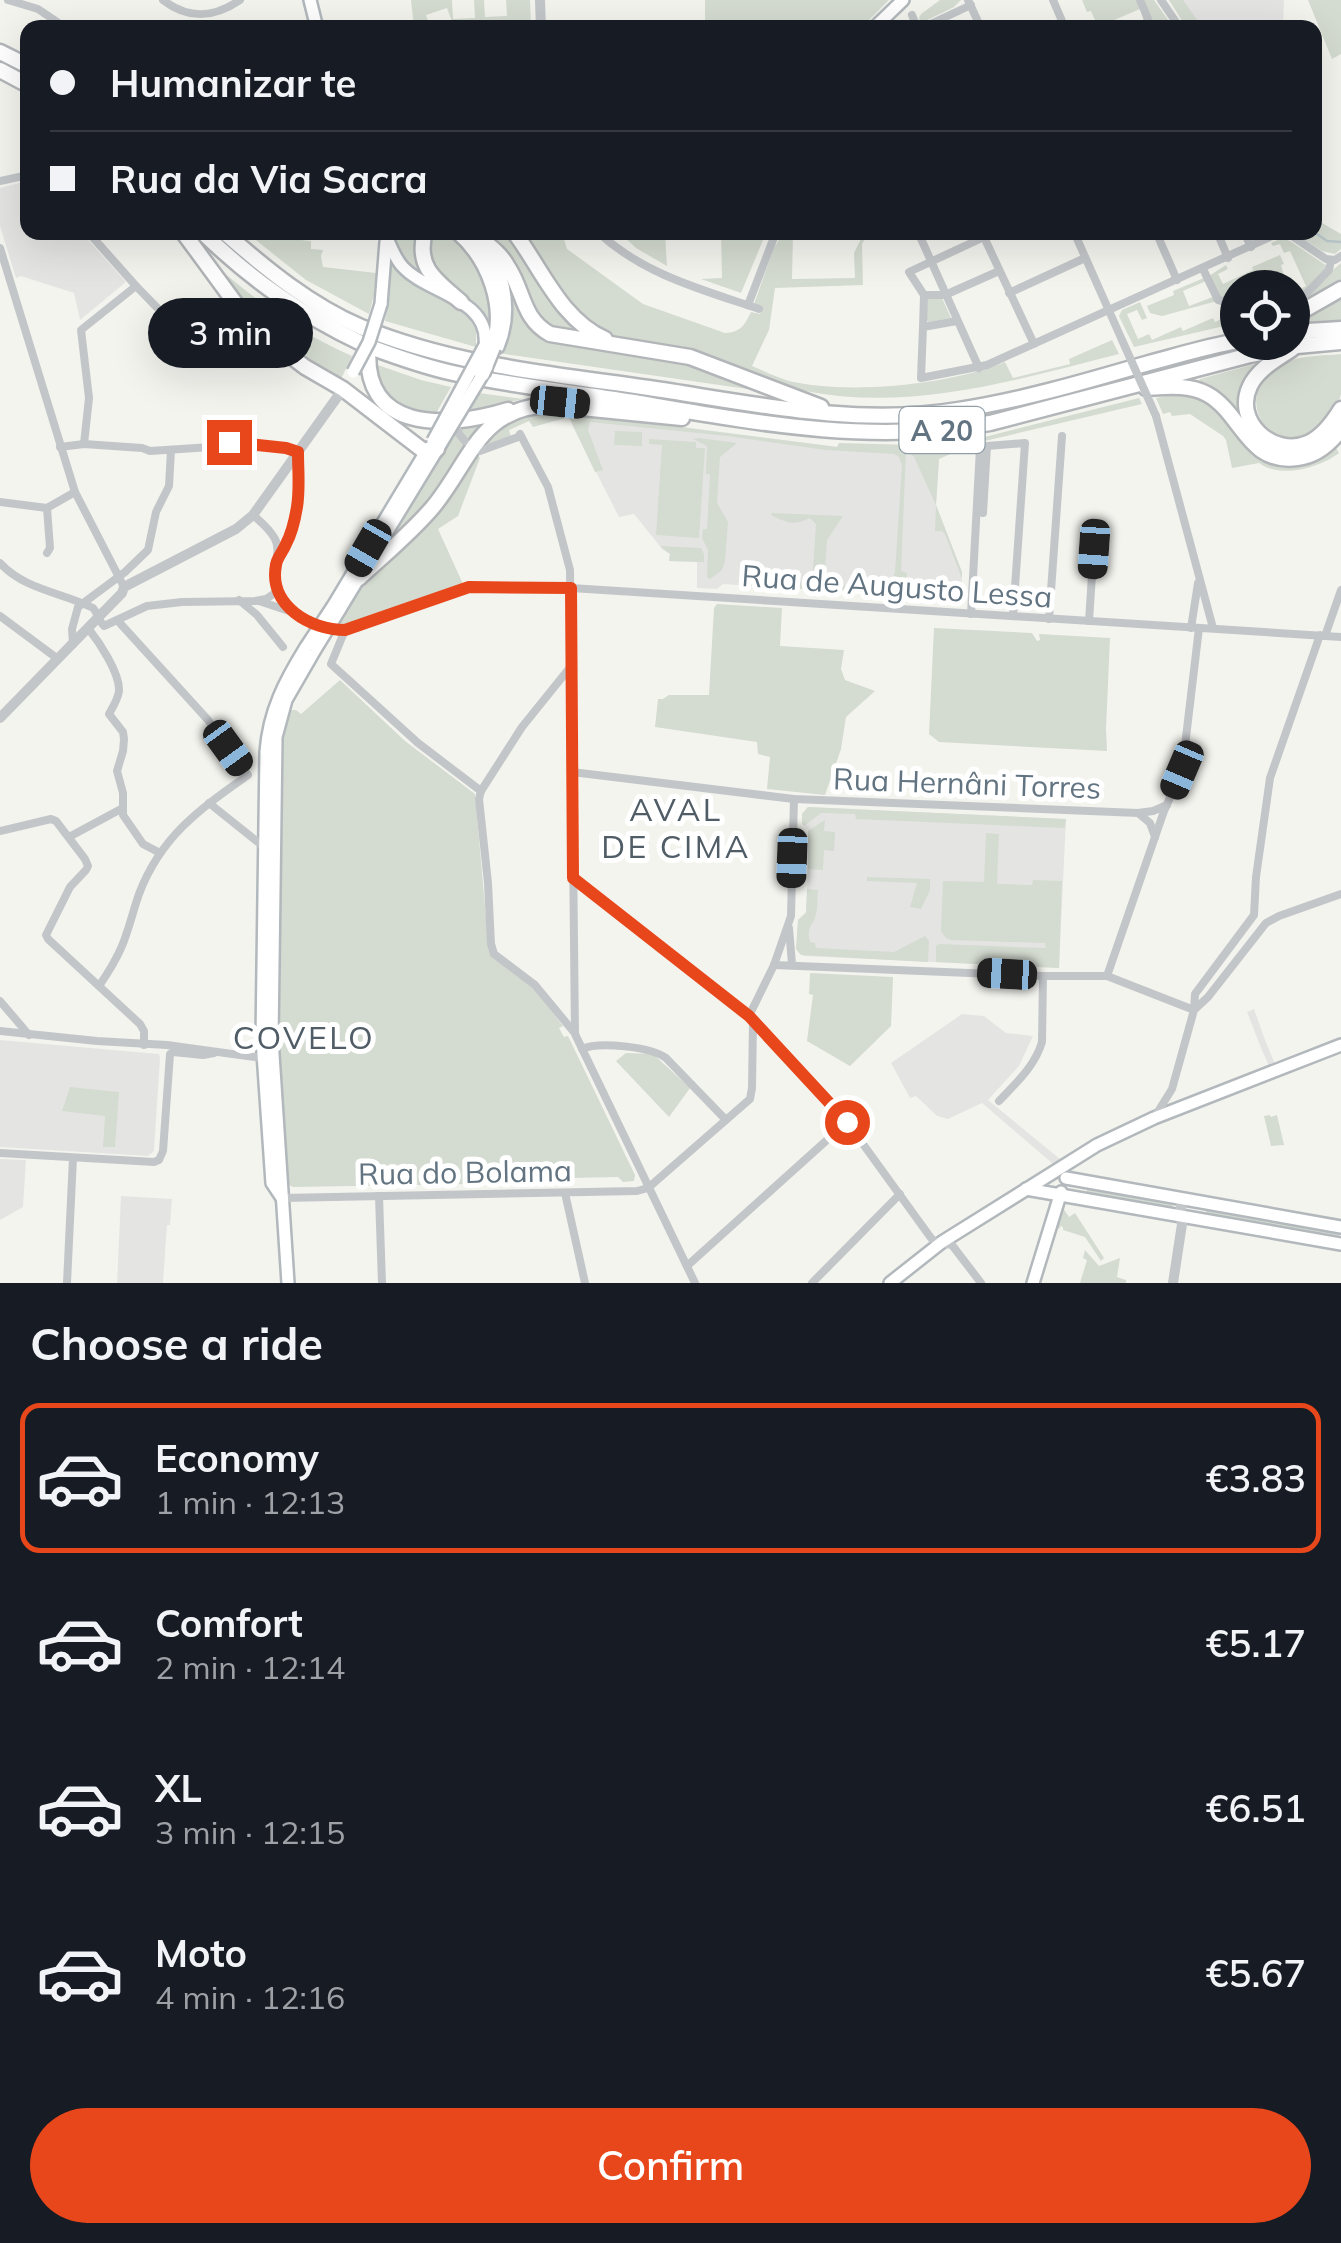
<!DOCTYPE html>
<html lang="en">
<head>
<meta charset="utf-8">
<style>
	body { margin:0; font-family:Mulish,sans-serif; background:#20242c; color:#f1f3f6; height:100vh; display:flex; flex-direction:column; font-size:38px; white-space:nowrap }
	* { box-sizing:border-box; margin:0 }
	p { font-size:32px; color:#9ea1a6 }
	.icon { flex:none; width:55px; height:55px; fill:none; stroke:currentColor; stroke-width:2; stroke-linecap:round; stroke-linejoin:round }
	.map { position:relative; height:1283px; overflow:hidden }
	.details { display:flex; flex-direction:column; background:#171b24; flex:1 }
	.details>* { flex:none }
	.guide { position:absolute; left:20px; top:20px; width:1302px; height:220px; border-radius:20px; box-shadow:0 10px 40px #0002; display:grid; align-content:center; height:220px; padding:0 30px; background:#171b24 }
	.fabs { position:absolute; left:1220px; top:270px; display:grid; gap:20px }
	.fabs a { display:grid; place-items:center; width:90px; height:90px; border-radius:50%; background:#171b24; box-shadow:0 10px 40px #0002; font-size:50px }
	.end { position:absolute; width:45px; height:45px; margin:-22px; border:12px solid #e8471b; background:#fff; box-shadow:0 0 0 5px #fff }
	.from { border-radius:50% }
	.bubble { position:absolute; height:70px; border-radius:35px; background:#171b24; box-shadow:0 10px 40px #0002; font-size:32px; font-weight:600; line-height:70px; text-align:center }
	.car { position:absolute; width:30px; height:60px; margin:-30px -15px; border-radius:12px; box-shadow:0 0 8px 2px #0007; background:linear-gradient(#222 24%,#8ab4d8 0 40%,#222 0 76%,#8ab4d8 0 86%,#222 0) }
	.guide b { display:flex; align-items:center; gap:35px; height:95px; font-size:38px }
	.guide b+b { border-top:2px solid #363941 }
	.guide i { width:25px; height:25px; background:#f1f3f6 }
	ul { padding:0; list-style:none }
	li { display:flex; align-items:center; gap:30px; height:150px; margin:0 20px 15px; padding:0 10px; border:5px solid transparent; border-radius:20px }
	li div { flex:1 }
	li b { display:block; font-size:38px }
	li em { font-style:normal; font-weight:600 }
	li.current { border-color:#e8471b }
	li>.icon { width:90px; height:90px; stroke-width:1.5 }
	h2 { padding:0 30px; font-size:45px; line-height:120px }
	.primary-button { display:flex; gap:20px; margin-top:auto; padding:20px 30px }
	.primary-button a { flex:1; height:115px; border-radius:60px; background:#e8471b; color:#fff; font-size:40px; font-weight:600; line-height:115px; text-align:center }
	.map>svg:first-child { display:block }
</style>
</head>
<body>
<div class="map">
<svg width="1341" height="1283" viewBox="0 0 1341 1283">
	<rect width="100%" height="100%" fill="#f4f4ef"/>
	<g fill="#e4e5e3">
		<polygon points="1171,0 1284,0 1283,27 1188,27"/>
		<polygon points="27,181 28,232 82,233 126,282 80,320 74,293 21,276 16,278 0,226 0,188"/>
		<polygon points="574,413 838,447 905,450 914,457 939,459 936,505 962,572 961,600 959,602 877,599 870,593 737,585 723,584 717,589 697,588 697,562 669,561 670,554 663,550 634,514 619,517 572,425"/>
		<polygon points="808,807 1066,819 1059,968 804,956 799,953 796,949 798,920 806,912 810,833 802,823 802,814"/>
		<polygon points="1254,1009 1265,1040 1275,1064 1269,1066 1261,1048 1247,1012"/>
		<polygon points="962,1014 984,1016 1006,1033 1033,1036 1019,1066 988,1100 1060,1159 1053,1164 982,1103 948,1119 937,1116 916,1096 910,1098 891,1063"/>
		<polygon points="0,1040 159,1054 160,1058 154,1151 148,1156 0,1147"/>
		<polygon points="0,1159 26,1160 23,1207 0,1220"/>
		<polygon points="121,1196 172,1199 170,1225 167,1225 163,1283 117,1283"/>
	</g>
	<g fill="#d4dbd0">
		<polygon points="411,0 452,0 453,19 475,18 474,0 484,0 485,17 507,16 506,0 530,0 531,27 502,27 500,23 485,27 454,27 447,8 426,15 430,27 414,27"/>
		<polygon points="705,0 889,0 861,28 705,27"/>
		<polygon points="940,0 961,0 954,7 921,23 919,18 921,14"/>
		<polygon points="1082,0 1138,0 1145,17 1144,27 1129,27 1144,21 1140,9 1098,27 1091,11 1087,12"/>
		<polygon points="1140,0 1154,0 1173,27 1152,27"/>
		<polygon points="1169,0 1183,0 1202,27 1186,27"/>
		<polygon points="1308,0 1341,0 1341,54 1332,59"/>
		<polygon points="1315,219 1341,234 1341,249 1335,254 1322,251 1295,233 1315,232"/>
		<polygon points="247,233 301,233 301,240 311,241 311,249 323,250 321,256 323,267 376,273 374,295 369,314 306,280"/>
		<path d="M391 233H416C415 251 417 264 427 280 410 266 398 254 391 233Z"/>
		<path d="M430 233H451C471 250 492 280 493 307 493 318 491 329 490 339L484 313 479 307C454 282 420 275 430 233Z"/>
		<polygon points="487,233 510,233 587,334 553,328 537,317 501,248"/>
		<path d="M522 233H562L567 249 643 304 725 333C741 332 744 326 751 312L760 314 762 307 754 304 774 248 783 233H793L792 279 855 278 854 253 864 233H868L862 244 863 285 775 288 769 330 752 366C764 371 776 377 789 381 848 395 948 385 1005 362L1013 378 1070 364 1069 359 1112 340 1119 354C1016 380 911 412 805 391 768 383 734 363 698 353 662 344 619 347 589 324 562 304 541 261 522 233Z"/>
		<polygon points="620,233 665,233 667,266 636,248"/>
		<polygon points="721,233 766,233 741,293 701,279 722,278"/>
		<polygon points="1282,238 1290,241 1327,266 1327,268 1302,295 1295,293 1292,286 1296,291 1306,286 1290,251 1284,253 1280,244 1273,246 1271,243"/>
		<polygon points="1280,255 1284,264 1281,265 1285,280 1258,287 1254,287 1254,285 1238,288 1233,291 1232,296 1220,298 1209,276 1226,265 1228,269 1218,274 1223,284 1253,270 1252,267"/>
		<polygon points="390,258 467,315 476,330 476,347 385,321 389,296"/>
		<path d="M498 260 541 333 670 356 760 388 747 389 498 353C517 320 513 293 498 260Z"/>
		<polygon points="1341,263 1341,279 1312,300 1293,306 1293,297 1300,299"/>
		<path d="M216 266C261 304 297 332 352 356L341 379C312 365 260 325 238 300 230 290 223 277 216 266Z"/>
		<polygon points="1204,278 1206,281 1183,291 1189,306 1213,297 1217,301 1162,316 1150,313 1147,306 1174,295 1173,291"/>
		<polygon points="1341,296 1341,320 1293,325 1293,322"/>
		<polygon points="927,298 942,298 951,318 929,322 926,320"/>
		<polygon points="1140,302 1147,318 1142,320 1137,310 1127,314 1138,339 1149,334 1152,340 1181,327 1183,331 1213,318 1215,322 1237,312 1237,323 1134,347 1119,316 1122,310"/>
		<path d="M1341 354C1341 367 1341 382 1341 394 1339 404 1327 419 1319 426 1271 468 1223 389 1287 362 1303 355 1323 356 1341 354Z"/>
		<polygon points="372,363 421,380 451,387 435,415 411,410 387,395 381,390"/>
		<polygon points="1255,364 1256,369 1240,403 1240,414 1224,398 1198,383 1200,379"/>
		<polygon points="479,393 523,399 469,411"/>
		<path d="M1182 393 1202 398 1209 403 1254 454 1272 464 1295 466 1320 459 1341 437V444L1336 448 1339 453C1319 468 1281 479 1259 463L1232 468 1226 440 1223 436 1190 414 1172 416 1170 412 1163 414 1156 398Z"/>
		<path d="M1139 398 1142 404 976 443 939 459 936 505 962 572V579L945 534 942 531H935L936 505 914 457 906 451 901 571 907 573 905 592 961 595 959 602 877 599 870 593 743 585 744 579 812 583 816 524 810 518C794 526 787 523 771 515L772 513 843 516 827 540 824 584 880 589 890 585 895 572 902 465 899 457 894 454 826 450 727 436 590 422 588 430 603 470 595 472 569 417 533 427 529 421 509 430 511 437 482 448 477 454 480 458 458 516 438 529 463 584 370 619 334 628 360 585 481 444 508 421 539 409 837 447 839 443 949 446Z"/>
		<polygon points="487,421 443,486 419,514 383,548 455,433 461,433 459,427"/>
		<polygon points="615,431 642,432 642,446 614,445"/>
		<polygon points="699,438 737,443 720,457 717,503 728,522 725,561 722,570 710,579 707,577 708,550 702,538 703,529 707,529 710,474 706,474 707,446 693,439"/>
		<polygon points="649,439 696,442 696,448 705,448 699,538 656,535 662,445 649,444"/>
		<polygon points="660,546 701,548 704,554 704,562 669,561 670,554"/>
		<polygon points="717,604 782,608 780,646 844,650 841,669 845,680 875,691 846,717 841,749 825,795 767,789 770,757 758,754 757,742 655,727 658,699 663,699 669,695 709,695 714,608"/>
		<polygon points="934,628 1032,633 1037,641 1040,640 1039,634 1110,638 1106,729 1107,751 939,742 929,734"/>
		<polygon points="340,680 405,741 475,794 489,951 494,958 534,989 563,1026 559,1028 564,1037 568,1036 635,1175 634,1181 623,1182 618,1177 474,1180 473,1184 293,1187 289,1185 278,1054 283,741 290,710 296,710 301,714"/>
		<polygon points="808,807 1066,819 1065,828 856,819 855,814 821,813 804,826 802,823 802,814"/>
		<polygon points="825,820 824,831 835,832 834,851 824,850 823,870 808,869 808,831"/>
		<polygon points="986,833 999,834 997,884 1032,885 1033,880 1062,881 1059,968 936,962 936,946 939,944 1046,948 1045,943 951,940 946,938 941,931 943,881 984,882"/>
		<polygon points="867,877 930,879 930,890 921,909 910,907 917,883 867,881"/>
		<path d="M807 889 818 890C817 897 818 907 816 914 813 927 806 925 810 942L815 943 816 948 894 952 925 936 929 941 928 962 801 955 796 949 798 920 806 913Z"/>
		<polygon points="810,973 893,977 891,1026 850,1066 807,1041 813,995 809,994"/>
		<polygon points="626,1053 653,1054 690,1088 669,1117 616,1061"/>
		<polygon points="70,1087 119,1092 115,1147 103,1147 105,1116 62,1111"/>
		<polygon points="1270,1115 1271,1117 1277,1115 1284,1145 1271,1146 1264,1116"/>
		<polygon points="1088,1186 1174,1201 1172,1209 1086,1194"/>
		<polygon points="1207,1206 1341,1231 1339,1240 1205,1216"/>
		<polygon points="1063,1208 1069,1217 1075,1213 1104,1258 1101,1261 1085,1237 1063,1230 1063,1227 1061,1226 1059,1229 1057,1228"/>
		<polygon points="1085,1250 1099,1266 1120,1258 1117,1277 1126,1280 1126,1283 1080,1283 1087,1260 1083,1258"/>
	</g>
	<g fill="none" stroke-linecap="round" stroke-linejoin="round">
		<polyline stroke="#b9c6ca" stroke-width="2.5" points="1314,232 1327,241 1341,242"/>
		<defs>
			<g id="secondary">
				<polyline points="310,0 317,28"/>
				<polyline points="874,28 903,0"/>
				<path d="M474 232C504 262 514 309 498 347"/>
				<path d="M387 238C391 247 395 258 402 266 427 294 490 298 485 345"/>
				<polyline points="381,304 386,242"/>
				<polyline points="333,606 428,448"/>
				<polyline points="340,609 440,445"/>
				<polyline points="1066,1178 1341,1227"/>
				<polyline points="1026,1189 1341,1244"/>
				<path d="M282 1198 272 1183 262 1039 266 752C269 711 285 681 306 647"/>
				<polyline points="288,1283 272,1039 276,737 286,700 316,648"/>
				<polyline points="890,1283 942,1242 1097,1145 1154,1118 1341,1045"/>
				<polyline points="1033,1283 1061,1192"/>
			</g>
			<g id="motorway">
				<polyline points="0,52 28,66"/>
				<polyline points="0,70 28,85"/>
				<polyline points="183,232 244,315 272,342 305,367 343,389 425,452 437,449"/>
				<path d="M202 232C254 282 299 313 363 344"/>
				<path d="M224 232C266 269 310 305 361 327 453 365 552 374 649 388 750 403 856 427 958 410 1023 400 1087 381 1149 363 1179 355 1208 346 1238 341"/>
				<path d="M425 232C415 268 437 281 461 302"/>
				<path d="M458 232C489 259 507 307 493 347"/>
				<path d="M514 232C542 269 561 320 605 339"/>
				<path d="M480 238C491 247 501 254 508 267 524 291 522 319 550 334L690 357 821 407"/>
				<polyline points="1292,317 1341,289"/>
				<polyline points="1292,332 1341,329"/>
				<path d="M369 343C359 433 446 429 508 410"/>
				<path d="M373 348C400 358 426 367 453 373 513 386 574 392 634 402 752 422 871 445 990 423L1250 355 1297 346 1341 342"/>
				<path d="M1292 349C1277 359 1258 369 1250 386 1233 421 1273 458 1308 443 1322 437 1333 422 1341 409"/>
				<path d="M1146 388C1166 387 1188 384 1207 394 1242 413 1247 465 1297 458 1316 456 1330 444 1341 429"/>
				<path d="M359 578C384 555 411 533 433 507 471 461 479 406 552 405L682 418"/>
			</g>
		</defs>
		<use href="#secondary" stroke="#b2b8bc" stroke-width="16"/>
		<use href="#motorway" stroke="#b3b6b9" stroke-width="19"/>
		<g stroke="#c3c6c9" stroke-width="8">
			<polyline points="8,0 38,9 66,28"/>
			<path d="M163 0C189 20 214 18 240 0"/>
			<polyline points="968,0 981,28"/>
			<polyline points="1053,0 1065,28"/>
			<polyline points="1140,0 1148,19 1144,28"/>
			<polyline points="1161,0 1180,28"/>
			<polyline points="912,15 917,28"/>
			<polyline points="922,28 971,5"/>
			<polyline points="0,181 28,175"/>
			<polyline points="88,232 136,286 205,357"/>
			<path d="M598 232C642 274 703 290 759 309"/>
			<polyline points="918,232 979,368"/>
			<polyline points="1074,232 1122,340"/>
			<polyline points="1156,232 1177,280"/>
			<polyline points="1217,232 1228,258"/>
			<polyline points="1244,232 1251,247"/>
			<polyline points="1286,232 1326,259 1335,260 1341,256"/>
			<polyline points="983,235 1034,344"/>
			<polyline points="984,237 909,272 924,295 945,295 999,271"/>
			<polyline points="0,248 75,492 124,587"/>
			<polyline points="1203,269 1218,300 1221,301 1238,297"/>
			<polyline points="1270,288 1281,288"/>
			<polyline points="1009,293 1085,258"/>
			<polyline points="1292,294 1299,297 1304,296 1329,270 1331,261"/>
			<polyline points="924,295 923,327 957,321"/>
			<polyline points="748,305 776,232"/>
			<polyline points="923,327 921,378 987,365 1281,232"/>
			<polyline points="1156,416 1213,628"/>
			<polyline points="456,422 459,434 465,441"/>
			<polyline points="520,434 548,487 570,570 575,1034 695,1283"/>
			<path d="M229 442 287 448 297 452C299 490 299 525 278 558"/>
			<polyline points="84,444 89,398 81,330 136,286"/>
			<polyline points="60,447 84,444 142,448 150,451 211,447"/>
			<polyline points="480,451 521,436"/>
			<polyline points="0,502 47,508 75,492"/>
			<polyline points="47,508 50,548 47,553"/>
			<polyline points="983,513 987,446 1025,443 1013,616"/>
			<path d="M253 515C261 522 270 529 275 539 281 550 274 565 275 578 278 613 314 630 345 630L469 587 571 588 1341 637"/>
			<path d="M0 563C25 590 61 592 93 608 98 613 97 619 104 626L147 606 182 602 255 601 266 599 278 591"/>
			<polyline points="239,600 257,615 283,647"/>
			<polyline points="259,601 289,611"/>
			<polyline points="971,614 980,448 987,446"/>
			<polyline points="0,616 58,659"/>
			<polyline points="1049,619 1062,436"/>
			<polyline points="1089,621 1095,529 1093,523"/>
			<path d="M88 628C99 642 120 673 119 691 118 699 113 707 109 714L123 732 124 739 123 751 117 771 123 793V815L143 844 160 853"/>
			<polyline points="1191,628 1198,583"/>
			<polyline points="345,630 331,664 418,743 481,791"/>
			<polyline points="1325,636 1341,590"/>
			<polyline points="73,644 72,629 78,607 125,572 148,550 156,512 169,486 171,450"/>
			<polyline points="572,665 522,727 481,791 479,799 488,883 491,944 494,954 535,985 573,1031"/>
			<polyline points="572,772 794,799 1138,813 1153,811 1167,805"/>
			<polyline points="209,803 264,847"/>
			<polyline points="1138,813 1150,823 1155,837"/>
			<polyline points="0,831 51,819 56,821 85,859 88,866 86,870 70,887 46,935 48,939 140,1024 144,1031 144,1045"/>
			<polyline points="69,837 121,809"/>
			<polyline points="573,878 749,1016 847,1122 931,1238 936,1242 952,1245 981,1283"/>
			<polyline points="789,928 792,964"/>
			<polyline points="774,965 1043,976 1107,976 1194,1010 1208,997 1266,923 1279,916 1341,894"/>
			<polyline points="1107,976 1164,811 1182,771 1199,628"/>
			<path d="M99 986C108 973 116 960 122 946 129 929 133 911 139 894 161 836 200 809 248 775L208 720 118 621"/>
			<polyline points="0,1001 29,1035"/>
			<polyline points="749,1016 774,965 791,916 794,799"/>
			<polyline points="0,1031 97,1041 167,1045 262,1058 266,1062"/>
			<path d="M582 1049C599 1041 651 1047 666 1058L726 1120"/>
			<path d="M999 1101C1016 1083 1035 1066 1042 1042L1043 976"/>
			<polyline points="1154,1118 1172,1089 1194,1010 1195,994 1254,915 1256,877 1270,778 1320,635"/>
			<polyline points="0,1153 154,1162 159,1160 163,1151 170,1054 173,1052 203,1055 214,1053"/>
			<polyline points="648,1188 750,1099 752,1088 753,1022"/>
			<polyline points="565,1193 585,1283"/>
			<polyline points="379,1196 382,1283"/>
			<polyline points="282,1198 637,1191 648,1188"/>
			<polyline points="687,1266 847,1122"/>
			<polyline points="67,1283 73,1158"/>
			<polyline points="812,1283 900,1194"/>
		</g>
		<g stroke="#c3c6c9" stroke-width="10">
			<polyline points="540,0 541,28"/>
			<polyline points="0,718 122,593 124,587 236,529 253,515 343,389"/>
			<polyline points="1173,1283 1182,1224 1180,1215 1182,1199"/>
		</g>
		<use href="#secondary" stroke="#fff" stroke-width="11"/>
		<use href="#motorway" stroke="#fff" stroke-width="14"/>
		<defs>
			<g id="secondary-bridge">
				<polyline points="353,372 369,342 381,304"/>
				<polyline points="433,441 485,345"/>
				<polyline points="440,445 487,367"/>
				<polyline points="306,647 333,606"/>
				<polyline points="316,648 340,609"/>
			</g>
			<polyline id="motorway-bridge" points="482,374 493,347"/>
		</defs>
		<use href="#secondary-bridge" stroke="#b2b8bc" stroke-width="16" stroke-linecap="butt"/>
		<use href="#motorway-bridge" stroke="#b3b6b9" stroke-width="19" stroke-linecap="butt"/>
		<polyline stroke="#c3c6c9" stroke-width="8" points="1122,340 1156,416"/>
		<use href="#secondary-bridge" stroke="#fff" stroke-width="11"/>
		<use href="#motorway-bridge" stroke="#fff" stroke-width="14"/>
	</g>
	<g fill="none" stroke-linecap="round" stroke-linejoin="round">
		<path stroke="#e8471b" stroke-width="12" d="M229 442 286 448 298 452C298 471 300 489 297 507 295 519 292 533 286 544 283 552 277 557 276 565 268 606 311 630 345 630L469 587 571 588 573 878 749 1016 847 1122"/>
	</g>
	<g text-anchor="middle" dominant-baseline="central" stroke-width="10" stroke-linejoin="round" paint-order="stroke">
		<rect fill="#fff" stroke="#919ea7" stroke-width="2.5" x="899.5" y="407" width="85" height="46" rx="8"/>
		<g font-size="28" font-weight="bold" fill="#627481">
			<text x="942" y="430">A 20</text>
		</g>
		<g font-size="30" fill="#627481" stroke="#fff">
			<text transform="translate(897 586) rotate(4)">Rua de Augusto Lessa</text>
			<text transform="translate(967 783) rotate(2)">Rua Hernâni Torres</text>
			<text transform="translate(465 1172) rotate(-1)">Rua do Bolama</text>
		</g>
		<g font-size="32" letter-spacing="2.5" fill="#505d66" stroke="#fff">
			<text x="676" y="809">AVAL<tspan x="676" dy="37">DE CIMA</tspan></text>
			<text x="304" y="1037">COVELO</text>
		</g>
	</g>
</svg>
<div class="fabs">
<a><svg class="icon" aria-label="locate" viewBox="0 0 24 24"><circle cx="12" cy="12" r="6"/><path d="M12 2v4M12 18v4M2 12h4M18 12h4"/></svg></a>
</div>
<i class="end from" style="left:847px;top:1122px"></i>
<i class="end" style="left:229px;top:442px"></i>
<div class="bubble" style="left:148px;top:298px;width:165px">3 min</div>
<i class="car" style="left:560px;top:402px;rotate:96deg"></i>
<i class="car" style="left:368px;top:548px;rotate:210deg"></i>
<i class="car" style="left:1094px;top:549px;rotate:184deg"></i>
<i class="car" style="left:228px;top:748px;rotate:144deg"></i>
<i class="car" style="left:1182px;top:770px;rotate:203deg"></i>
<i class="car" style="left:792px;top:858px;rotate:182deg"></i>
<i class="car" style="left:1007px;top:974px;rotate:273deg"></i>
<div class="guide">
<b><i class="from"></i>Humanizar te</b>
<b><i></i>Rua da Via Sacra</b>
</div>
</div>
<section class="details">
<h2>Choose a ride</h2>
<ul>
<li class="current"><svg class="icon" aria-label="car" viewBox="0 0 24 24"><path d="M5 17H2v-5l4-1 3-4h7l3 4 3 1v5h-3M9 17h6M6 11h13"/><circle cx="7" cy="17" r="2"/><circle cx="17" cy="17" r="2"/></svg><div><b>Economy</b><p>1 min · 12:13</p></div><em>€3.83</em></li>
<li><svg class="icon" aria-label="car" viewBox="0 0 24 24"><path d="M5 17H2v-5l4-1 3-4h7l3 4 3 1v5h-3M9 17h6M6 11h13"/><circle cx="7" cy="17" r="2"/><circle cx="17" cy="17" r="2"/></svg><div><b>Comfort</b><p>2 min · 12:14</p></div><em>€5.17</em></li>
<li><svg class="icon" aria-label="car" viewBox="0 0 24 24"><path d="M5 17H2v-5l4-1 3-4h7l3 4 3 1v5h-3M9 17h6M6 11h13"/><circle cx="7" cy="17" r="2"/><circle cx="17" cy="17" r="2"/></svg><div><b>XL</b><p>3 min · 12:15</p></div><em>€6.51</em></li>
<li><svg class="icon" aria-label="car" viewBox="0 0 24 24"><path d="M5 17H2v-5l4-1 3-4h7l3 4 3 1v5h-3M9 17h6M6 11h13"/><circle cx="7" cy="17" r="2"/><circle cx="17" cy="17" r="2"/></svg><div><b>Moto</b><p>4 min · 12:16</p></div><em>€5.67</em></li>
</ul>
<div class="primary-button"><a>Confirm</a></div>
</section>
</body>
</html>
